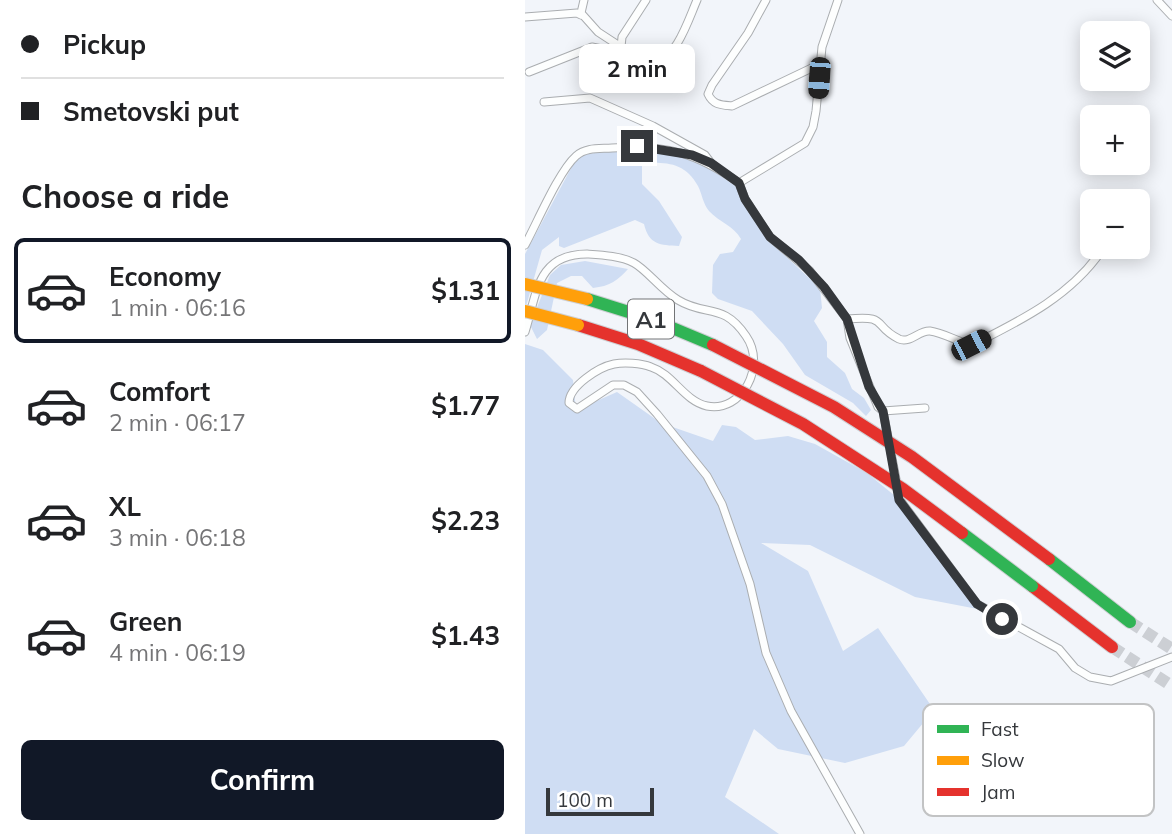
<!DOCTYPE html>
<html lang="en">
<head>
<meta charset="utf-8">
<style>
	body { margin:0; font-family:Mulish,sans-serif; background:#f6f6f6; color:#202124; height:100vh; display:flex; flex-direction:column; font-size:26px; white-space:nowrap }
	* { box-sizing:border-box; margin:0 }
	p { font-size:23px; color:#757577 }
	.icon { flex:none; width:38px; height:38px; fill:none; stroke:currentColor; stroke-width:2; stroke-linecap:round; stroke-linejoin:round }
	.map { position:relative; flex:1; overflow:hidden }
	.side { display:flex; flex-direction:column; background:#fff; width:525px }
	.side>* { flex:none }
	.guide { display:grid; align-content:center; height:154px; padding:0 21px; background:#fff }
	.buttons { position:absolute; left:555px; top:21px; display:grid; gap:14px }
	.buttons a { display:grid; place-items:center; width:70px; height:70px; border-radius:10px; background:#fff; box-shadow:0 4px 18px #0003; font-size:35px }
	.scale { position:absolute; left:21px; bottom:18px; width:108px; box-sizing:border-box; padding-left:7px; border:4px solid #35383c; border-top:0; font-size:19px; line-height:24px; white-space:nowrap; color:#35383c; -webkit-text-stroke:5px #fff; paint-order:stroke }
	.end { position:absolute; width:32px; height:32px; margin:-16px; border:9px solid #35383c; background:#fff; box-shadow:0 0 0 4px #fff }
	.from { border-radius:50% }
	.bubble { position:absolute; height:49px; border-radius:10px; background:#fff; box-shadow:0 4px 18px #0003; font-size:23px; font-weight:700; line-height:49px; text-align:center }
	.car { position:absolute; width:21px; height:42px; margin:-21px -10px; border-radius:9px; box-shadow:0 0 5px 2px #0007; background:linear-gradient(#222 24%,#8ab4d8 0 40%,#222 0 76%,#8ab4d8 0 86%,#222 0) }
	.guide b { display:flex; align-items:center; gap:24px; height:66px; font-size:26px }
	.guide b+b { border-top:2px solid #e0e0e0 }
	.guide i { width:18px; height:18px; background:#202124 }
	ul { padding:0; list-style:none }
	li { display:flex; align-items:center; gap:21px; height:105px; margin:0 14px 10px; padding:0 7px; border:4px solid transparent; border-radius:10px }
	li div { flex:1 }
	li b { display:block; font-size:26px }
	li em { font-style:normal; font-weight:700 }
	li.on { border-color:#111827 }
	li>.icon { width:63px; height:63px; stroke-width:1.5 }
	h2 { padding:0 21px; font-size:32px; line-height:84px }
	.action { display:flex; gap:14px; margin-top:auto; padding:14px 21px }
	.action a { flex:1; height:80px; border-radius:10px; background:#111827; color:#fff; font-size:28px; font-weight:700; line-height:80px; text-align:center }
	main { display:flex; flex:1; min-height:0 }
	.map>svg:first-child { display:block }
</style>
</head>
<body>
<main>
<section class="side">
<div class="guide">
<b><i class="from"></i>Pickup</b>
<b><i></i>Smetovski put</b>
</div>
<h2>Choose a ride</h2>
<ul>
<li class="on"><svg class="icon" aria-label="car" viewBox="0 0 24 24"><path d="M5 17H2v-5l4-1 3-4h7l3 4 3 1v5h-3M9 17h6M6 11h13"/><circle cx="7" cy="17" r="2"/><circle cx="17" cy="17" r="2"/></svg><div><b>Economy</b><p>1 min · 06:16</p></div><em>$1.31</em></li>
<li><svg class="icon" aria-label="car" viewBox="0 0 24 24"><path d="M5 17H2v-5l4-1 3-4h7l3 4 3 1v5h-3M9 17h6M6 11h13"/><circle cx="7" cy="17" r="2"/><circle cx="17" cy="17" r="2"/></svg><div><b>Comfort</b><p>2 min · 06:17</p></div><em>$1.77</em></li>
<li><svg class="icon" aria-label="car" viewBox="0 0 24 24"><path d="M5 17H2v-5l4-1 3-4h7l3 4 3 1v5h-3M9 17h6M6 11h13"/><circle cx="7" cy="17" r="2"/><circle cx="17" cy="17" r="2"/></svg><div><b>XL</b><p>3 min · 06:18</p></div><em>$2.23</em></li>
<li><svg class="icon" aria-label="car" viewBox="0 0 24 24"><path d="M5 17H2v-5l4-1 3-4h7l3 4 3 1v5h-3M9 17h6M6 11h13"/><circle cx="7" cy="17" r="2"/><circle cx="17" cy="17" r="2"/></svg><div><b>Green</b><p>4 min · 06:19</p></div><em>$1.43</em></li>
</ul>
<div class="action"><a>Confirm</a></div>
</section>
<div class="map">
<svg width="647" height="834" viewBox="0 0 647 834">
	<rect width="100%" height="100%" fill="#f2f5fa"/>
	<g fill="#cfddf3">
		<path d="M109 149 153 155 184 168 212 187 242 239 295 288 297 308 289 321 302 342V357L320 373 327 389 339 398 346 410 341 416 328 403 280 375 258 344 227 311 193 299 187 293 188 265 195 254 208 252 216 239C209 226 194 222 184 211 178 204 177 194 173 186 160 162 141 162 117 163V184L134 201 157 237 154 246C135 245 124 245 119 224L110 220 39 248 34 246V237L17 250 0 310V254L51 159 60 154Z"/>
		<path d="M60 261 103 269C92 281 85 286 68 288L57 276H46L32 283 22 330 12 339 5 325 25 275 36 265Z"/>
		<polygon points="0,344 18,350 48,380 51,410 92,392 136,423 188,441 197,425 211,427 230,440 263,436 290,444 342,473 375,500 463,611 390,597 285,545 236,543 283,571 318,651 353,628 409,710 379,746 320,763 253,749 229,729 200,797 254,834 0,834"/>
	</g>
	<g fill="none" stroke-linecap="round" stroke-linejoin="round">
		<g stroke="#cccfd4" stroke-width="12" stroke-dasharray="12 6" stroke-linecap="butt">
			<polyline points="605,622 647,649"/>
			<polyline points="587,647 647,686"/>
		</g>
		<defs>
			<g id="street">
				<polyline points="59,0 56,13 73,32 96,47"/>
				<path d="M121 0 97 37 96 47 110 64 127 68C153 54 161 26 172 0"/>
				<path d="M241 0 223 33 187 85 183 94C188 105 196 105 207 106L293 65"/>
				<polyline points="632,0 647,16"/>
				<polyline points="0,17 52,13 56,15"/>
				<polyline points="4,72 67,47 101,54"/>
				<polyline points="19,102 65,98 128,126 180,155 186,163"/>
				<path d="M214 183 220 199 245 237 285 271 322 319C365 315 346 325 374 339 385 344 394 330 405 331 419 333 433 342 447 345 497 320 548 295 579 247"/>
				<path d="M0 245C12 223 34 171 51 156 61 147 75 149 87 148 140 144 172 153 214 183L280 143 288 127 291 111 297 47 313 0"/>
				<polyline points="322,319 325,338 353,407 358,411 400,408"/>
				<path d="M0 332C12 293 12 254 62 254 77 255 96 256 109 263 122 270 136 290 153 300 181 317 198 302 221 336 242 366 217 413 182 406 159 401 148 374 126 367 116 363 99 362 89 364 74 367 44 386 44 403L52 409 88 385H99L112 392 132 414 182 476 197 504 225 584 241 653 266 711 335 834"/>
				<polyline points="358,411 375,500 452,604 534,649 550,668 565,677 586,681 647,657"/>
			</g>
			<g id="fast">
				<polyline points="62,299 126,319 188,345"/>
				<polyline points="524,559 605,622"/>
			</g>
			<g id="jam">
				<polyline points="53,325 113,344 176,371"/>
				<polyline points="507,586 587,647"/>
			</g>
		</defs>
		<use href="#street" stroke="#aaadb0" stroke-width="9"/>
		<use href="#fast" stroke="#cecfd3" stroke-width="14"/>
		<use href="#jam" stroke="#cecfd3" stroke-width="14"/>
		<use href="#street" stroke="#fdfefe" stroke-width="7"/>
		<use href="#fast" stroke="#30b455" stroke-width="12"/>
		<use href="#jam" stroke="#e5322d" stroke-width="12"/>
		<defs>
			<polyline id="fast-bridge" points="437,533 507,586"/>
			<g id="slow-bridge">
				<polyline points="0,284 62,299"/>
				<polyline points="0,311 53,325"/>
			</g>
			<g id="jam-bridge">
				<polyline points="188,345 309,407 387,457 524,559"/>
				<polyline points="176,371 278,424 378,489 437,533"/>
			</g>
		</defs>
		<use href="#fast-bridge" stroke="#cecfd3" stroke-width="14" stroke-linecap="butt"/>
		<use href="#slow-bridge" stroke="#cecfd3" stroke-width="14" stroke-linecap="butt"/>
		<use href="#jam-bridge" stroke="#cecfd3" stroke-width="14" stroke-linecap="butt"/>
		<use href="#fast-bridge" stroke="#30b455" stroke-width="12"/>
		<use href="#slow-bridge" stroke="#ff9f0a" stroke-width="12"/>
		<use href="#jam-bridge" stroke="#e5322d" stroke-width="12"/>
	</g>
	<g fill="none" stroke-linecap="round" stroke-linejoin="round">
		<polyline stroke="#35383c" stroke-width="9" points="112,146 167,155 186,163 214,183 220,199 245,237 274,260 299,287 322,319 344,387 358,411 374,500 452,604 477,619"/>
	</g>
	<g text-anchor="middle" dominant-baseline="central" stroke-width="5" stroke-linejoin="round" paint-order="stroke">
		<rect fill="#fff" stroke="#727476" stroke-width="2" x="103" y="299.5" width="46" height="39" rx="5"/>
		<g font-size="23" font-weight="bold" fill="#35383c">
			<text x="126" y="319">A1</text>
		</g>
	</g>
	<rect x="398" y="704" width="231" height="112" rx="10" fill="#fff" stroke="#c2c3c4" stroke-width="2"/>
	<rect x="412" y="725" width="32" height="8" fill="#30b455"/>
	<rect x="412" y="756" width="32" height="9" fill="#ff9f0a"/>
	<rect x="412" y="788" width="32" height="8" fill="#e5322d"/>
	<g font-size="19" fill="#35383c">
		<text x="456" y="736">Fast</text>
		<text x="456" y="767">Slow</text>
		<text x="456" y="799">Jam</text>
	</g>
</svg>
<div class="buttons">
<a><svg class="icon" aria-label="layers" viewBox="0 0 24 24"><path d="M12 4l9 5-9 5-9-5zM3 14l9 5 9-5"/></svg></a>
<a>+</a>
<a>−</a>
</div>
<div class="scale">100 m</div>
<i class="end from" style="left:477px;top:619px"></i>
<i class="end" style="left:112px;top:146px"></i>
<div class="bubble" style="left:54px;top:44px;width:116px">2 min</div>
<i class="car" style="left:294px;top:78px;rotate:184deg"></i>
<i class="car" style="left:446px;top:345px;rotate:63deg"></i>
</div>
</main>
</body>
</html>
